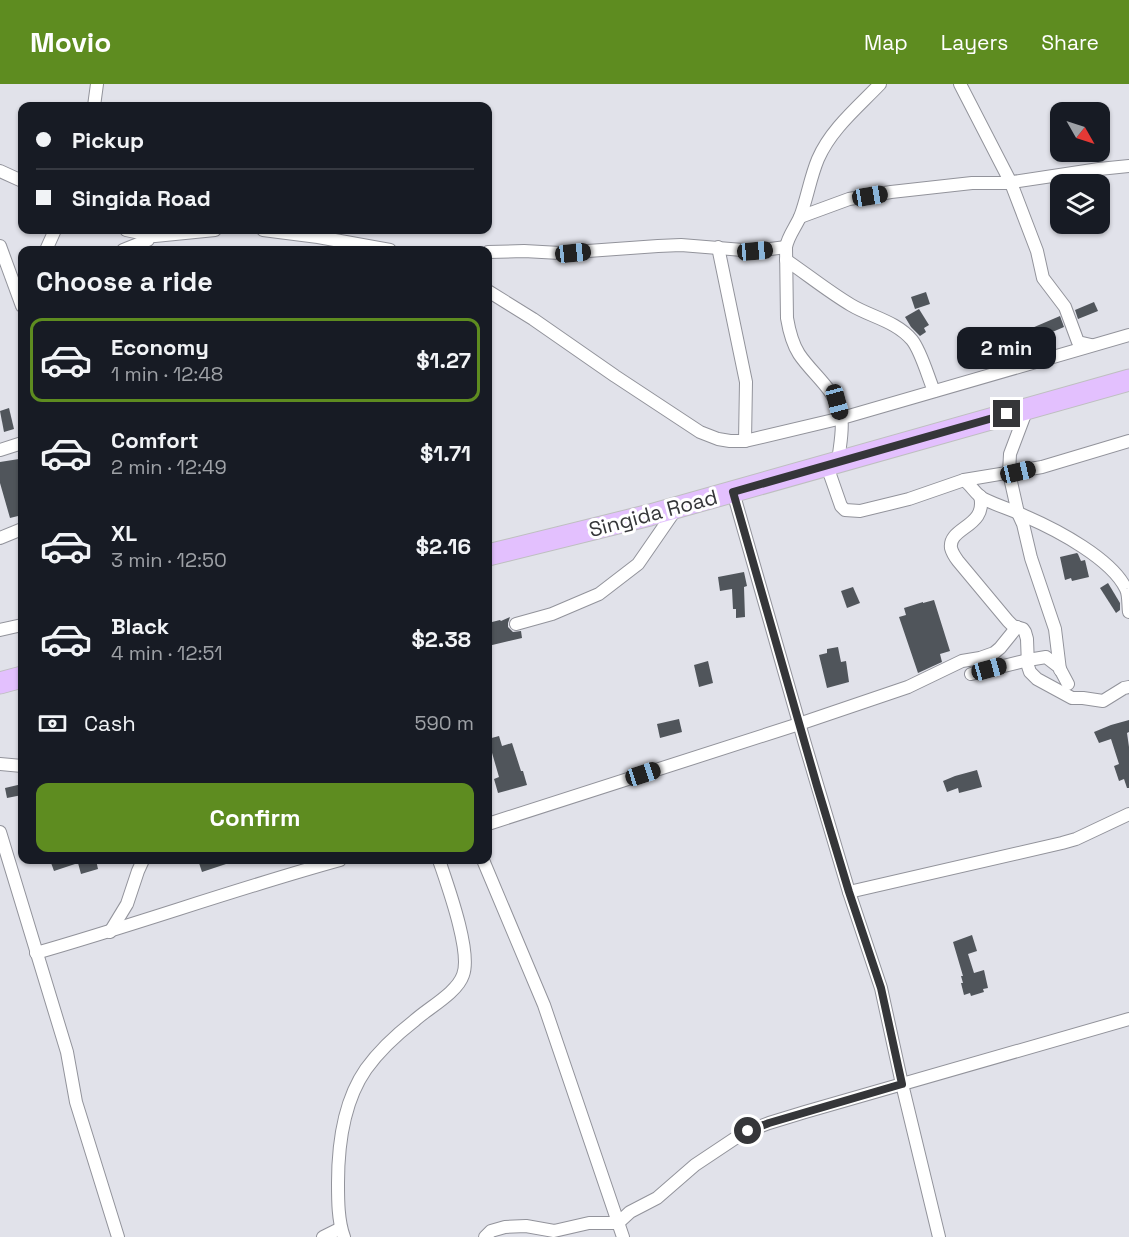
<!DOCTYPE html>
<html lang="en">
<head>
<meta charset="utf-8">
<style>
	body { margin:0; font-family:"Space Grotesk",sans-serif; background:#242831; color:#f1f3f6; height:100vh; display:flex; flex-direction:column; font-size:22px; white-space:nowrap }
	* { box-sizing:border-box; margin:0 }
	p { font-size:20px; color:#9ea1a6 }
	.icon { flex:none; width:33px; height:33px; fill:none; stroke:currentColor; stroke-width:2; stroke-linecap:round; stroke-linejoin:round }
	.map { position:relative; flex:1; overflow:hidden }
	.side { position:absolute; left:18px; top:162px; width:474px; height:618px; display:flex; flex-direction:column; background:#171b24; border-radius:12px; box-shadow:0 2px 4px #0004 }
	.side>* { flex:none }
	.banner { position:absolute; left:18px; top:18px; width:474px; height:132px; border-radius:12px; box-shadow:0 2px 4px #0004; display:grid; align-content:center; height:132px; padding:0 18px; background:#171b24 }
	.needle { width:39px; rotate:129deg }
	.buttons { position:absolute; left:1050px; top:18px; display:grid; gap:12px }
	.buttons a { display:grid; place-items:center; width:60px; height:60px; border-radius:12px; background:#171b24; box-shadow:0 2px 4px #0004; font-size:30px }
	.end { position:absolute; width:27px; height:27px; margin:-14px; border:8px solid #353639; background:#fff; box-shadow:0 0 0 3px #fff }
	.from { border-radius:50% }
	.bubble { position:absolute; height:42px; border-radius:12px; background:#171b24; box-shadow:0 2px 4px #0004; font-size:20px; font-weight:700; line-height:42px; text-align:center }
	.car { position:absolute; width:18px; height:36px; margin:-18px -9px; border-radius:8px; box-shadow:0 0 4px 2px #0007; background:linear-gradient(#222 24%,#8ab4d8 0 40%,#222 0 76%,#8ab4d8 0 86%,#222 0) }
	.banner b { display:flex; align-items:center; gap:21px; height:57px; font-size:22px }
	.banner b+b { border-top:2px solid #363941 }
	.banner i { width:15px; height:15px; background:#f1f3f6 }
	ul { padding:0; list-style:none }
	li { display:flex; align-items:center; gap:18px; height:84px; margin:0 12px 9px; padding:0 6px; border:3px solid transparent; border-radius:12px }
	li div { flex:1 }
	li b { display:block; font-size:22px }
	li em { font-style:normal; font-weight:700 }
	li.on { border-color:#5e8c20 }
	li>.icon { width:54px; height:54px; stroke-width:1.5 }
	h2 { padding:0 18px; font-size:27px; line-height:72px }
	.pay { display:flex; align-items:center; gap:15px; height:66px; padding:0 18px; font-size:22px }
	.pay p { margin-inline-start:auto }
	.button { display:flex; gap:12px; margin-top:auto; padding:12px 18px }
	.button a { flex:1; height:69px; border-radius:12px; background:#5e8c20; color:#fff; font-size:24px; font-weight:700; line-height:69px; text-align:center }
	header { display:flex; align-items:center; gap:36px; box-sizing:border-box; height:84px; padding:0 30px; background:#5e8c20; color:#fff }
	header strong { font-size:28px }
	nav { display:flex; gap:33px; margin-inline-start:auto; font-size:21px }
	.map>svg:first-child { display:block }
</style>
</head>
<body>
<header>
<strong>Movio</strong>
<nav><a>Map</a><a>Layers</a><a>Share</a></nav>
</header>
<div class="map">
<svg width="1129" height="1153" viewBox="0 0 1129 1153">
	<rect width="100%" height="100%" fill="#e1e2ea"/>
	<g fill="#50555b">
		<polygon points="926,208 930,220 915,225 911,213"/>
		<polygon points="1094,218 1098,227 1078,235 1075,226"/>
		<polygon points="919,225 929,241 924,244 926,248 920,252 911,243 905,233"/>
		<polygon points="1060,232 1064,243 1036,255 1032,244"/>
		<polygon points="9,324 14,345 4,348 0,327"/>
		<polygon points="19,375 22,389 22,417 19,418 22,431 10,434 0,399 0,378"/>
		<polygon points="1077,469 1078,470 1081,477 1085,476 1089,493 1072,497 1071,494 1065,496 1060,473"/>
		<polygon points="744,488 747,502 744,503 745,533 736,534 736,525 733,525 732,505 720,507 718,493"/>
		<polygon points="1108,499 1120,519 1120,526 1116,529 1100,504"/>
		<polygon points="853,503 860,519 847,524 841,507"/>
		<polygon points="934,516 950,567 940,570 942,578 918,589 899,533 906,531 904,524 923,518 923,519"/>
		<polygon points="510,533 508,539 508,543 513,548 521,547 522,554 488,562 488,539 500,536 501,537"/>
		<polygon points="838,563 841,578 846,577 849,598 827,604 819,571 827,569 827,565"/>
		<polygon points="708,577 713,599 699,603 694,581"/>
		<polygon points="679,635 682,648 660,654 657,640"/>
		<polygon points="1129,636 1129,648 1127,649 1129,663 1129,704 1127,704 1124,695 1119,697 1114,682 1119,680 1111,655 1099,659 1094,648 1111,641"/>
		<polygon points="499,652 502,662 512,659 521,687 523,687 527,701 498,709 494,695 499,693 488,655"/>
		<polygon points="977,686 982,703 959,709 958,704 947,708 943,697 955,692"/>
		<polygon points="22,700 22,711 7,714 5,704"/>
		<polygon points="50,776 96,776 98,785 81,790 78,779 54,787"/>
		<polygon points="198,776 235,776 235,777 202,788"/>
		<polygon points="972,851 977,867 968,870 974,889 984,886 988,904 983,905 984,908 971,912 970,909 964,911 961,899 963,899 961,892 963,892 953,858"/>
	</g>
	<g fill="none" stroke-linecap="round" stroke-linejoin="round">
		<defs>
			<g id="minor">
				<polyline points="960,0 1011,99 1037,167 1043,194 1065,223 1078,258 1091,261"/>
				<polyline points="94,22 97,0"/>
				<polyline points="0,87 22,97"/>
				<polyline points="800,133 849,115 891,108 972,99 1006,99 1099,85 1129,82"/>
				<polyline points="126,146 155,152 215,146"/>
				<polyline points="263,146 318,153 390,166"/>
				<polyline points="0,162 22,222"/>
				<polyline points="718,163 746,298 745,357"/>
				<polyline points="46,166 55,146"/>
				<polyline points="123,166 148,156"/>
				<polyline points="488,168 524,167 560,169 658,162 681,161 755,167 786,163"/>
				<path d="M786 176C808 191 829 208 851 221 871 233 896 237 912 256 921 267 928 293 934 307"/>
				<polyline points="488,207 533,235 615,292 700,348 718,355 730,357 745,357 842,334 1129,251"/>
				<polyline points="1027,325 1010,370 1009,389 1018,429 1023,440 1031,474 1055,545 1060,586"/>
				<polyline points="0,366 22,359"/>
				<path d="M838 379C839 365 844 345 841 332 836 306 813 291 799 270 792 259 789 246 787 234L786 163C788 152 795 144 800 133 807 115 810 94 818 75 831 45 858 23 880 0"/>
				<polyline points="827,382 841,422 845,426 860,427 909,415 964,396 1042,383 1129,357"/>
				<path d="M964 396C972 402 976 411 984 415 998 422 1013 426 1027 433 1057 446 1112 475 1126 505 1129 511 1128 521 1129 528"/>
				<polyline points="733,408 805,660 849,808 881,904 902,1000 939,1153"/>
				<path d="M980 412C988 443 948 443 951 464 952 468 955 473 958 477L1008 537 1013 542 1023 545 1025 548 1027 555 1028 582 1030 588 1037 595 1072 614H1083L1103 617 1124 604 1129 603"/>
				<polyline points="0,454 22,445"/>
				<polyline points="516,540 552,530 599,510 638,480 676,425"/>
				<polyline points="0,546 22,541"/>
				<polyline points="971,590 1028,576 1046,573 1059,583 1068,600"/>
				<polyline points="0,680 22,682"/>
				<polyline points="488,740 799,640 908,603 962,577 980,574 994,569 1000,564 1017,543"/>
				<polyline points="0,748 67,968 76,1018 118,1153"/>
				<polyline points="483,776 544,921 623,1153"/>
				<polyline points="849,808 1062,759 1076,755 1129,730"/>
				<polyline points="110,848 127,820 138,787 143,776"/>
				<path d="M36 869C138 840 238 804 340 776"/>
				<polyline points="323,1153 341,1144"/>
				<path d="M344 1153C338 1137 338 1116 338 1099 338 1061 343 1018 366 985 379 967 396 951 414 937 428 924 457 909 463 891 472 868 447 800 439 776"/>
				<polyline points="485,1153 491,1147 505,1143 526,1142 554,1147 589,1139 618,1139 630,1128 657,1114 695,1081 734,1055 748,1047 769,1039 805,1028 1129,935"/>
			</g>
			<g id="trunk">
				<polyline points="488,471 650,431 1129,296"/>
				<polyline points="0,599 22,593"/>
			</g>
		</defs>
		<use href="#minor" stroke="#92939b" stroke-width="14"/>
		<use href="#trunk" stroke="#bebfc0" stroke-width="23"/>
		<use href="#minor" stroke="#fff" stroke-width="12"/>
		<use href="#trunk" stroke="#e3c0fe" stroke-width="21"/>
	</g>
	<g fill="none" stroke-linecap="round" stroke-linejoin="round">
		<polyline stroke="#353639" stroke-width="8" points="748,1047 769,1039 902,1000 881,904 849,808 817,702 733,408 1007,330"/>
	</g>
	<g text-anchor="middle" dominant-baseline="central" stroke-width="6" stroke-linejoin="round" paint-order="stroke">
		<g font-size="21" fill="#353639" stroke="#fff">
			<text transform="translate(653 429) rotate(-15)">Singida Road</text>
		</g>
	</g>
</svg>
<div class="buttons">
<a><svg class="needle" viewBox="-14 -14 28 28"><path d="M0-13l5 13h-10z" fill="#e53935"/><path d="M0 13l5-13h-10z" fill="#9ea1a6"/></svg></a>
<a><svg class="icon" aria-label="layers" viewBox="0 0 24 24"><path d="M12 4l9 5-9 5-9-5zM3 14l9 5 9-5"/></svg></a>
</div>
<i class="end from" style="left:748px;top:1047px"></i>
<i class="end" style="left:1007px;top:330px"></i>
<div class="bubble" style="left:957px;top:243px;width:99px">2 min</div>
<i class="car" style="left:870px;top:112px;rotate:81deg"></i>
<i class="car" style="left:755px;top:167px;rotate:85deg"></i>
<i class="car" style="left:573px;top:169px;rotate:84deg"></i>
<i class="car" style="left:837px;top:318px;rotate:165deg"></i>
<i class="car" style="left:1018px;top:388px;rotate:77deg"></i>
<i class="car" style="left:989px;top:585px;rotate:75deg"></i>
<i class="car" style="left:643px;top:690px;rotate:72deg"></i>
<div class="banner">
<b><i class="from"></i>Pickup</b>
<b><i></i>Singida Road</b>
</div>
<section class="side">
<h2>Choose a ride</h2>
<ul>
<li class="on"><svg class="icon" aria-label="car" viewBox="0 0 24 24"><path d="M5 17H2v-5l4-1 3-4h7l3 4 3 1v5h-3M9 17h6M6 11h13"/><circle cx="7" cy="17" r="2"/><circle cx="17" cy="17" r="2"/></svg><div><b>Economy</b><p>1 min · 12:48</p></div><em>$1.27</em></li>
<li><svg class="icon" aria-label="car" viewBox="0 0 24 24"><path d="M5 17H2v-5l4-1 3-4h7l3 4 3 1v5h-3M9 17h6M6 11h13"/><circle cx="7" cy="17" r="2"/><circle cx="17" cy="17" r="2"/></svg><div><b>Comfort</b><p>2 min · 12:49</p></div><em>$1.71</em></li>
<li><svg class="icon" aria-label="car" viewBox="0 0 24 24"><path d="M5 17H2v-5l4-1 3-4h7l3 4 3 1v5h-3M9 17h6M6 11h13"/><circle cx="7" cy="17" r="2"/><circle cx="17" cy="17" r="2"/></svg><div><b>XL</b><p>3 min · 12:50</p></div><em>$2.16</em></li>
<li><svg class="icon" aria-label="car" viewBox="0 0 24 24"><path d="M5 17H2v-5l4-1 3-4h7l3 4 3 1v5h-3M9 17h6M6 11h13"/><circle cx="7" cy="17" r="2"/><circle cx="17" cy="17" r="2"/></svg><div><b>Black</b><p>4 min · 12:51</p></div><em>$2.38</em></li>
</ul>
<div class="pay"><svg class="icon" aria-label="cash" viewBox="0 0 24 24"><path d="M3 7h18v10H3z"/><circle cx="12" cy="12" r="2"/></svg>Cash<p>590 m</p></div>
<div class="button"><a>Confirm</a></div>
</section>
</div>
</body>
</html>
